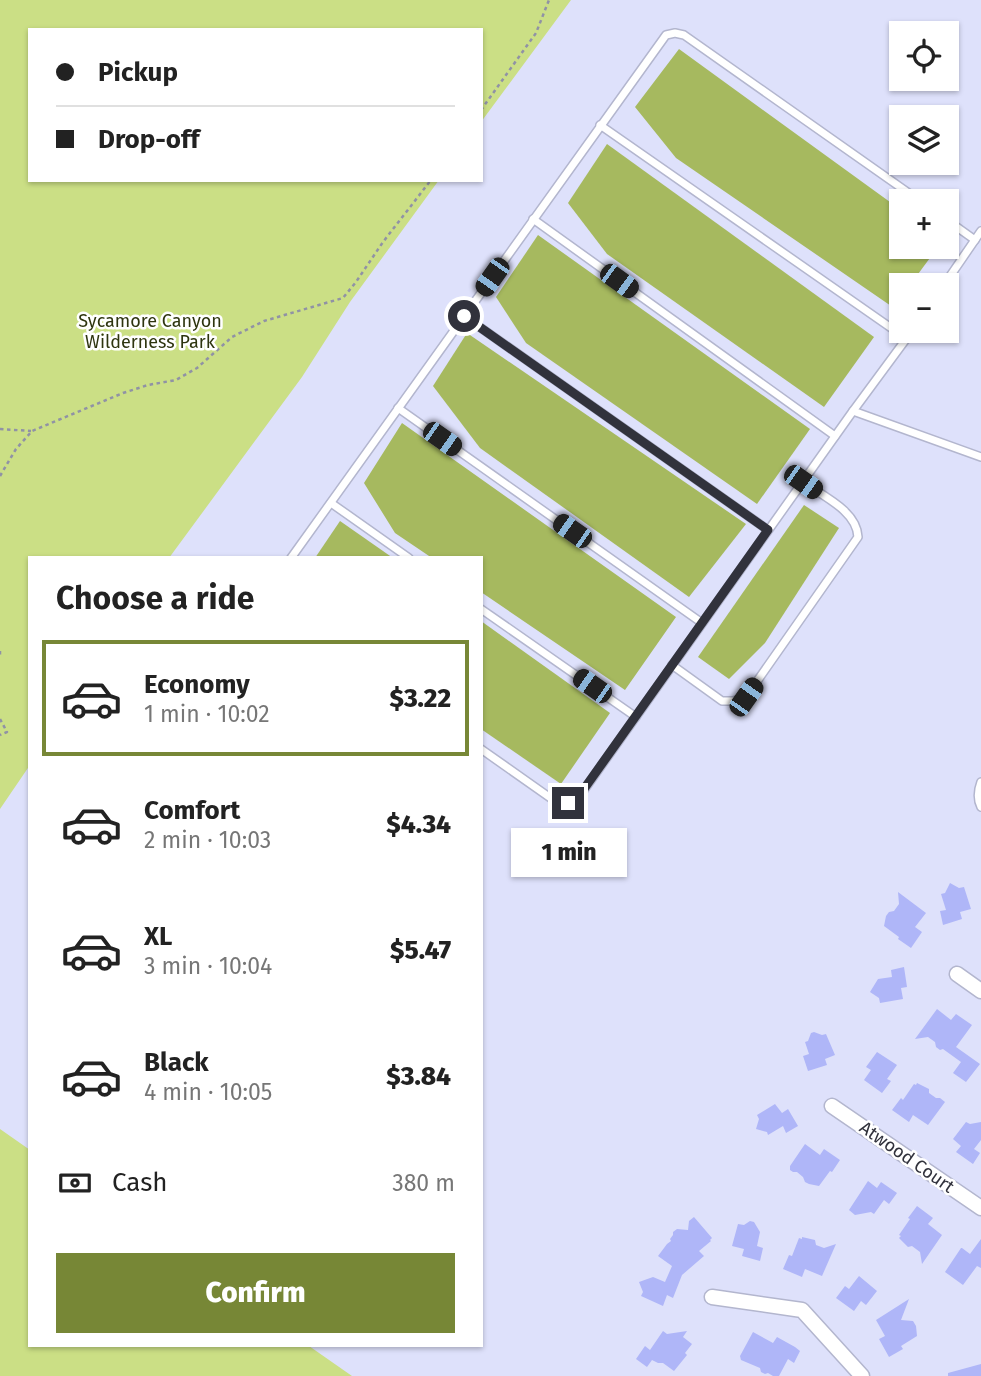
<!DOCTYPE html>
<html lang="en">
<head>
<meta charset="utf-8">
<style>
	body { margin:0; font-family:"Fira Sans",sans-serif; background:#f2f2f2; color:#222; height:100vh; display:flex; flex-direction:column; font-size:26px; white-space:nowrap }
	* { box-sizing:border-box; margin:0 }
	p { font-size:23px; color:#767676 }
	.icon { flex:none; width:38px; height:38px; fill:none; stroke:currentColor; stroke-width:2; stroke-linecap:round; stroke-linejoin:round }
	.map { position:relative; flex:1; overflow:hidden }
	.panel { position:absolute; left:28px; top:556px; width:455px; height:791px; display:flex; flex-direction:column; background:#fff; border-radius:0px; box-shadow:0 2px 5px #0004 }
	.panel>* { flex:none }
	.top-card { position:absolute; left:28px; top:28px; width:455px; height:154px; border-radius:0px; box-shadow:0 2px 5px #0004; display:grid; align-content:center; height:154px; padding:0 28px; background:#fff }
	.fabs { position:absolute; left:889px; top:21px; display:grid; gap:14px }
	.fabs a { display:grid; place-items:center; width:70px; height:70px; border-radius:0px; background:#fff; box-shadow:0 2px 5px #0004; font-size:35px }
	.end { position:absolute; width:32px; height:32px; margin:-16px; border:9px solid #31323c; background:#fff; box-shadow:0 0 0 4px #fff }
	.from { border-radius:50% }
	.bubble { position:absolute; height:49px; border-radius:0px; background:#fff; box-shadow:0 2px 5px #0004; font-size:23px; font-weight:800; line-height:49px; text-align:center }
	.car { position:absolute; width:21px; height:42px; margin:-21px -10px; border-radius:9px; box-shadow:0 0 5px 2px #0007; background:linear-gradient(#222 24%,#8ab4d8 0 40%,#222 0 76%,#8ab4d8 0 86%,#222 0) }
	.top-card b { display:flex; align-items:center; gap:24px; height:66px; font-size:26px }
	.top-card b+b { border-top:2px solid #e0e0e0 }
	.top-card i { width:18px; height:18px; background:#222 }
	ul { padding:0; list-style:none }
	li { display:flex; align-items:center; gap:21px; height:116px; margin:0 14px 10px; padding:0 14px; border:4px solid transparent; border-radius:0px }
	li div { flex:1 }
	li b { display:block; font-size:26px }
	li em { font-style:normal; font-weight:800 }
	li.active { border-color:#778736 }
	li>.icon { width:63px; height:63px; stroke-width:1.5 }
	h2 { padding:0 28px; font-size:32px; line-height:84px }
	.pay { display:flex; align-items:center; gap:18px; height:77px; padding:0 28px; font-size:26px }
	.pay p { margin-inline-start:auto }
	.button { display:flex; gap:14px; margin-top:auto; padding:14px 28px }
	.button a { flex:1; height:80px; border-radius:0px; background:#778736; color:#fff; font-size:28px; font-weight:800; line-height:80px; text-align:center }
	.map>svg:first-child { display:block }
</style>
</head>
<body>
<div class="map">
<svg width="981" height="1376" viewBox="0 0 981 1376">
	<rect width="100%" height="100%" fill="#dee1fb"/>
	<g fill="#cbdf85">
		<polygon points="0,0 571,0 481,122 481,30 30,30 30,180 439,180 350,302 302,377 169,558 30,558 30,765 0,809"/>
		<polygon points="0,1129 30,1150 30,1346 309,1346 352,1376 0,1376"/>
	</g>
	<g fill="#a6b95f">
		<polygon points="679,49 901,210 901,247 938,247 910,285 901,285 901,298 894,308 676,158 635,107"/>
		<polygon points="607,144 874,337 824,407 607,254 568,203"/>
		<polygon points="538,235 810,429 757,504 526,343 496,297"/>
		<polygon points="467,333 746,524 689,597 480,448 433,386"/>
		<polygon points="402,423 676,617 625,690 481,592 481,558 432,558 395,533 364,483"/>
		<polygon points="804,505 839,528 765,643 729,679 698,657"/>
		<polygon points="340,521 393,558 315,558"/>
		<polygon points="481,621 610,713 561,784 481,729"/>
	</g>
	<g fill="#afb6f8">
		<polygon points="950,883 959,888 964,887 971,909 960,912 962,919 943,925 940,911 946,910 941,894 945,893"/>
		<polygon points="898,892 926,913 915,927 922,932 911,948 898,939 899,937 884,926 886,916 889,912 894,911 899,904"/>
		<polygon points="904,967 907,987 901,988 903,999 880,1003 879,998 870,992 878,979 892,977 891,970"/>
		<polygon points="937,1009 951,1020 956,1014 972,1025 956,1047 980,1064 966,1082 953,1073 961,1062 943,1049 940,1050 936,1047 935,1042 928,1037 915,1039"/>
		<polygon points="814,1032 822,1035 826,1034 835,1055 825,1059 827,1065 808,1071 803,1056 809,1054 805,1042 808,1041 811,1033"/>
		<polygon points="877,1052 897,1065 887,1079 891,1081 882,1093 864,1080 871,1070 866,1067"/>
		<polygon points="917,1083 929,1089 929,1093 936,1098 940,1098 945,1102 928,1125 913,1115 909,1122 892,1110 901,1098 903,1100 914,1084 916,1085"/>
		<polygon points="775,1104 782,1113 788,1109 798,1126 786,1133 783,1126 768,1135 767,1132 756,1129 759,1119 757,1115"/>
		<polygon points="966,1122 970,1124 981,1122 981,1140 974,1149 980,1153 973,1164 956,1152 961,1146 953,1139"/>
		<polygon points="805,1144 820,1155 824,1149 840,1160 832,1172 830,1171 819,1186 809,1184 805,1182 803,1177 797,1172 793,1172 790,1170 790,1166"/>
		<polygon points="868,1181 877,1188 881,1182 897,1193 889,1204 884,1200 874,1214 871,1212 855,1215 849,1210"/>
		<polygon points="917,1206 933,1218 928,1224 942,1235 922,1264 920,1252 912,1246 908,1247 899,1238 901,1236 899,1235 910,1219 908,1218"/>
		<polygon points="694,1217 712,1238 710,1240 711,1241 699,1251 704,1256 682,1275 673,1298 667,1295 663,1306 641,1296 643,1292 639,1282 653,1277 665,1282 672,1266 658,1256 667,1244 671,1241 670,1239 673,1235 673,1232 677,1229 688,1230 689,1221"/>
		<polygon points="750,1221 754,1222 760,1232 757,1246 763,1248 760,1261 742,1256 744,1249 732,1246 738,1224 744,1225"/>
		<polygon points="802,1237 815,1240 816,1245 824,1248 836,1244 822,1276 805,1269 802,1277 783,1269 789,1255 792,1256 799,1238 802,1239"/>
		<polygon points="981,1239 981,1268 977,1266 963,1285 945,1272 961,1248 962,1248 970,1254"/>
		<polygon points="859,1276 877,1291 866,1305 861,1301 854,1311 836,1298 845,1286 849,1289"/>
		<polygon points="909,1299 901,1320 913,1321 916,1326 917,1336 901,1346 903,1349 889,1357 879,1339 885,1336 876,1320"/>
		<polygon points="663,1331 667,1334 687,1331 683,1337 692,1344 685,1353 687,1355 674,1371 663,1363 658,1363 652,1360 647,1367 636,1359 645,1346 650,1350"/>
		<polygon points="753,1332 773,1343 777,1337 795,1347 800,1351 794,1363 788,1359 779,1376 773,1376 768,1373 765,1374 761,1372 760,1368 741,1360 740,1356"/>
		<polygon points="981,1364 981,1376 948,1376 948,1373"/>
	</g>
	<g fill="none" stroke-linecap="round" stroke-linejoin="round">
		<defs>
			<g id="service">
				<polyline points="600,125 907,339"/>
				<polyline points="533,219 835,436"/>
				<polyline points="947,220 975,240"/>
				<polyline points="944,285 981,231"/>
				<polyline points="464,316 768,530"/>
				<polyline points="912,331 853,411 981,457"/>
				<polyline points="398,408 702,623"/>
				<polyline points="331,503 409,558"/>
				<polyline points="291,558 666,35 675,33 684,35 920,201"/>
				<polyline points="481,609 636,717"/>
				<path d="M672 665 722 701H733L746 697 858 537C857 511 823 496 803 482"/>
				<polyline points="481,749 559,804 568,803 579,797 853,411"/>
				<path d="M981 782C978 790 977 799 981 807"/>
			</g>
			<g id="minor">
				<polyline points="957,974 981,991"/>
				<polyline points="832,1106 981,1208"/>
				<polyline points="712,1297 802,1310 862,1376"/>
			</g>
		</defs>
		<use href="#service" stroke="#b3b6ce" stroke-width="10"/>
		<use href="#minor" stroke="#b3b6ce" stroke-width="17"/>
		<g stroke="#9092a5" stroke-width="2.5" stroke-dasharray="3.5 3.5" stroke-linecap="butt">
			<polyline points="481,110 536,33 549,0"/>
			<polyline points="0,429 31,431"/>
			<polyline points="0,476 16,449 32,431 123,393 148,385 176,380 197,368 232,337 264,321 343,298 356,282 383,242 431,180"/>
			<polyline points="0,651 0,657"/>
			<polyline points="0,719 7,732 0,735"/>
		</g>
		<use href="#service" stroke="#fff" stroke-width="7"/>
		<use href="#minor" stroke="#fff" stroke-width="14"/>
	</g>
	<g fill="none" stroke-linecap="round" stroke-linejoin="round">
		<polyline stroke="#31323c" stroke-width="9" points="464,316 768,530 579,796 568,803"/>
	</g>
	<g text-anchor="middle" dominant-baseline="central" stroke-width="5" stroke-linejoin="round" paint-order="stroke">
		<g font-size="18" fill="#2e350f" stroke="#fff">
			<text x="150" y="321">Sycamore Canyon<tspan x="150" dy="21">Wilderness Park</tspan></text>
		</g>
		<g font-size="18" fill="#31323c" stroke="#fff">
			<text transform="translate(907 1157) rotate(35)">Atwood Court</text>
		</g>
	</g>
</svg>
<div class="fabs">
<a><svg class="icon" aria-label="locate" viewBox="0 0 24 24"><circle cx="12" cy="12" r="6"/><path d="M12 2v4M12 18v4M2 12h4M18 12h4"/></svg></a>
<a><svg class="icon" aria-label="layers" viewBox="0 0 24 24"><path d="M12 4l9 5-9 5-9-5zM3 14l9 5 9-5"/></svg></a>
<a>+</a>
<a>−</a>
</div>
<i class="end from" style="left:464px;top:316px"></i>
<i class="end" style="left:568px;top:803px"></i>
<div class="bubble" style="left:511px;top:828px;width:116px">1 min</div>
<i class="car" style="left:492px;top:277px;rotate:215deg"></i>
<i class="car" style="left:619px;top:281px;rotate:126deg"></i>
<i class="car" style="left:442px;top:439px;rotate:125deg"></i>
<i class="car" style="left:803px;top:482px;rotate:125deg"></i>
<i class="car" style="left:572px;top:531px;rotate:305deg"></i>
<i class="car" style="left:592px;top:686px;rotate:305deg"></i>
<i class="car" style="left:746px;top:697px;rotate:35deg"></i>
<div class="top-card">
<b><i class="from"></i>Pickup</b>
<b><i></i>Drop-off</b>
</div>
<section class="panel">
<h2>Choose a ride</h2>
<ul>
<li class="active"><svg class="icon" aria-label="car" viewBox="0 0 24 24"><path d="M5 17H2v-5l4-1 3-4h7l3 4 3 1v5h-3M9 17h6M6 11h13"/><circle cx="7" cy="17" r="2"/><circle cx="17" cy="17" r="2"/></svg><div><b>Economy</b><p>1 min · 10:02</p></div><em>$3.22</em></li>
<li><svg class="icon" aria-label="car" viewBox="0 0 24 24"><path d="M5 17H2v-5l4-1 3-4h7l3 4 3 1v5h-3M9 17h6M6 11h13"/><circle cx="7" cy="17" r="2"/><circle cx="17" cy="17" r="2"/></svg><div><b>Comfort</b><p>2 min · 10:03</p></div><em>$4.34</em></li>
<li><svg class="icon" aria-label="car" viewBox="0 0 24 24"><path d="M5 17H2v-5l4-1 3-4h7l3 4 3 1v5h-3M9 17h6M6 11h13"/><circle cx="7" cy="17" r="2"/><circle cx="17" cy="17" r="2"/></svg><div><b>XL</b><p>3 min · 10:04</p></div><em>$5.47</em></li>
<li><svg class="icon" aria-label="car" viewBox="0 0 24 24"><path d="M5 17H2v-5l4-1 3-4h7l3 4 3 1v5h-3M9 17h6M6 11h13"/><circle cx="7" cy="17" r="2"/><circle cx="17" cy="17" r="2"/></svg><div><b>Black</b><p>4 min · 10:05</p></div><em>$3.84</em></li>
</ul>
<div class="pay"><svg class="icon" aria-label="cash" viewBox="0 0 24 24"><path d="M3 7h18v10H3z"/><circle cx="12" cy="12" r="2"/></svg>Cash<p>380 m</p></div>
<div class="button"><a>Confirm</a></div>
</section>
</div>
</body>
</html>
